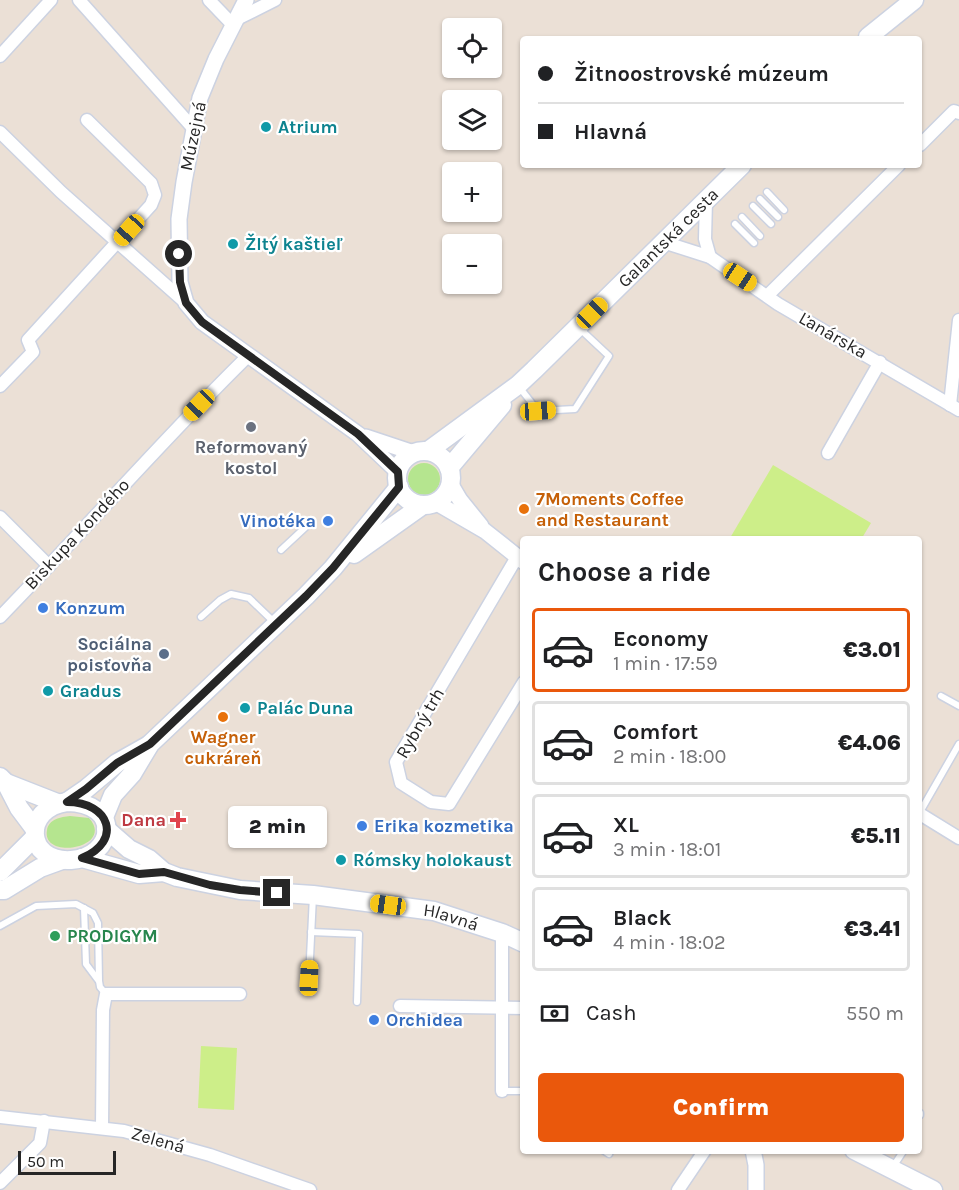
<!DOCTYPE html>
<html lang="en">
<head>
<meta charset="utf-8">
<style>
	body { margin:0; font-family:Karla,sans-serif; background:#f2f2f2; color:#202124; height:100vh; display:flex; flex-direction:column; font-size:22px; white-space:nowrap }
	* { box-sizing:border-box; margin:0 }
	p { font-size:20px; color:#757577 }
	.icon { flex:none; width:33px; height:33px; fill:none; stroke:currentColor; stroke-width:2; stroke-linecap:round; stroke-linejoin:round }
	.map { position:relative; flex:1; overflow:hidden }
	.sheet { position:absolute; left:520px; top:536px; width:402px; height:618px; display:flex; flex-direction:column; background:#fff; border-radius:6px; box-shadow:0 2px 4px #0004 }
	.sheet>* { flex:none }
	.top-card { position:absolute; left:520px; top:36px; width:402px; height:132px; border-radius:6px; box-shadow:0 2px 4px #0004; display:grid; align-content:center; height:132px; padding:0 18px; background:#fff }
	.controls { position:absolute; left:442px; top:18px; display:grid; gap:12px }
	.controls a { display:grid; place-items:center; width:60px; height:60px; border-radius:6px; background:#fff; box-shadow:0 2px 4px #0004; font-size:30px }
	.scale { position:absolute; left:18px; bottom:15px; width:98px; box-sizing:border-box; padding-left:6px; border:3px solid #262626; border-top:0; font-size:16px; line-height:21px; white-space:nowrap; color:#262626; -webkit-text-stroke:4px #fff; paint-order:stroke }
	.end { position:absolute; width:27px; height:27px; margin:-14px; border:8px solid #262626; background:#fff; box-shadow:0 0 0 3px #fff }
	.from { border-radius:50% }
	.bubble { position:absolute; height:42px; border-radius:6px; background:#fff; box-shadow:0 2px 4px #0004; font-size:20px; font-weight:800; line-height:42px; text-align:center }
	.car { position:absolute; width:18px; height:36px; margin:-18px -9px; border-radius:8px; box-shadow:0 0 4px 2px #0007; background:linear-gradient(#f5c518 24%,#345 0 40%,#f5c518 0 76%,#345 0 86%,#f5c518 0) }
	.top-card b { display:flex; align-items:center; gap:21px; height:57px; font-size:22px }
	.top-card b+b { border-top:2px solid #e0e0e0 }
	.top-card i { width:15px; height:15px; background:#202124 }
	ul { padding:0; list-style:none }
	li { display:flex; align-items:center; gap:18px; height:84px; margin:0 12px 9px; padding:0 6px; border:3px solid #e0e0e0; border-radius:6px }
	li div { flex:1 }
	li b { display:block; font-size:22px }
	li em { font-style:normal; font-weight:800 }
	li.on { border-color:#ea580c }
	li>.icon { width:54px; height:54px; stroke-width:1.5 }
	h2 { padding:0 18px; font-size:27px; line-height:72px }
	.pay { display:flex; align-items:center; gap:15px; height:66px; padding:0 18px; font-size:22px }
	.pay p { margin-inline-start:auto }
	.button { display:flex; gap:12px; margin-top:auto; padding:12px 18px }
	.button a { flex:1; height:69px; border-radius:6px; background:#ea580c; color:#fff; font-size:24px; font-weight:800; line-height:69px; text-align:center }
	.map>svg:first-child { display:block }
</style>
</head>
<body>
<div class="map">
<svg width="959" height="1190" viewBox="0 0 959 1190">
	<rect width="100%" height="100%" fill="#ebe0d6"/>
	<g fill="#b5e58f">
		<circle cx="424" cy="479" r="16"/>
		<path d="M70 816 89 818C116 848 41 861 47 830 49 819 61 817 70 816Z"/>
	</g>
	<g fill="#cdee89">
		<polygon points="773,465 871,523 862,538 730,538"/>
		<polygon points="201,1046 237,1048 234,1110 198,1108"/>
	</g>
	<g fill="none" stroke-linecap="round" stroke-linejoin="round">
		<defs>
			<g id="service">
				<polyline points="767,192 784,210"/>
				<polyline points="760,199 778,217"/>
				<polyline points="753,206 771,224"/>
				<polyline points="742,217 760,236"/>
				<polyline points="735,224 754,243"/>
				<polyline points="520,388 538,411 575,409 609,356 579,328"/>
				<polyline points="281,550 310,523"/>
				<polyline points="201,617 220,600 231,594 249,598 275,623"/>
				<polyline points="941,696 959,706"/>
				<polyline points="920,812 959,744"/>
				<polyline points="84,908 86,964 98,980"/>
				<polyline points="0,926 36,906 76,904 93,913 98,923 99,981 100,987 106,994"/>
				<polyline points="311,932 359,934 357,1002"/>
				<polyline points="309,978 313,896"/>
				<polyline points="502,1091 524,1091"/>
				<polyline points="920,1113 920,1115"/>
				<polyline points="603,1150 609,1154 611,1150"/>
				<polyline points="893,1167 904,1150"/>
			</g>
			<g id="minor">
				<polyline points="79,0 193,128"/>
				<polyline points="209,0 232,24"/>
				<polyline points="235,20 275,0"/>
				<polyline points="0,56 51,0"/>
				<polyline points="0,132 61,192 186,303"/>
				<polyline points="920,145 954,111 959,113"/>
				<polyline points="706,200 705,239 710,257"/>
				<polyline points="663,242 710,257 778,304 959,410"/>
				<polyline points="768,295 899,165"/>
				<polyline points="0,386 33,352 28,340 151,205 155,195 151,183 87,120"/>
				<polyline points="950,405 959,320"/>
				<polyline points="828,453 880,362"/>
				<polyline points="0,517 49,566"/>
				<polyline points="517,557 396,762 401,783 431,802 449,804 524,682"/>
				<path d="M0 617C84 531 162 440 248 356"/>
				<polyline points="920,814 959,838"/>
				<polyline points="400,1006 524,1008"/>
				<polyline points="502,1091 502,933"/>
				<polyline points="0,1117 124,1131 210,1155 310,1190"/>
				<polyline points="102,1128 103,1010 106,994 240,994"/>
				<polyline points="0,1183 40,1143 44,1121"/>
				<polyline points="678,1190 705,1150"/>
			</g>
			<g id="tertiary">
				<polyline points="246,0 216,59 200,98 184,182 179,219 180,282 186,303 202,322 358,434 398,472"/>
				<polyline points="366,437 414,453"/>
				<polyline points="450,483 460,500 481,526"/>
				<polyline points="435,502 485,531 524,562"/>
				<polyline points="753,1150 756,1165 756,1190"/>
			</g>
			<g id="secondary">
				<polyline points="868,37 914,0"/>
				<path id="s1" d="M428 451 518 385 534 370 742 165"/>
				<circle cx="424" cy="478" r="27"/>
				<polyline points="449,468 502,405"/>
				<polyline points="354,554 423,505"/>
				<polyline points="0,777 6,783 19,808 34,828"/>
				<polyline points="6,783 57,803"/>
				<path d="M67 802C123 803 115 857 71 860 25 863 22 808 67 802Z"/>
				<polyline points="67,802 86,789 117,763 149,745"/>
				<polyline points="104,817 113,795 132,774 150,744 306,596 333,568 399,487"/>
				<path id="s2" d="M106 829 129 849 149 859 164 872 177 877 240 890 313 895 434 911 502 933 524 943"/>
				<polyline points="82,858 139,874 164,872"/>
				<polyline points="0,872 34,838"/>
				<polyline points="0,890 4,890 40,868 62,860"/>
				<polyline points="854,1150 933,1190"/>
			</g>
		</defs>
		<use href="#service" stroke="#ccd2e1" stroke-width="9"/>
		<use href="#minor" stroke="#ccd2e1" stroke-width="15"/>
		<use href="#tertiary" stroke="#ccd2e1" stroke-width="18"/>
		<use href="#secondary" stroke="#ccd2e1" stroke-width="21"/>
		<use href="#service" stroke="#fff" stroke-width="6"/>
		<use href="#minor" stroke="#fff" stroke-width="12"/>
		<use href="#tertiary" stroke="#fff" stroke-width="15"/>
		<use href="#secondary" stroke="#fff" stroke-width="18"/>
	</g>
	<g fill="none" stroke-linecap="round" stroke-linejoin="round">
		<path stroke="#262626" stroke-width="8" d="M179 254 180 282 186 303 202 322 358 434 398 472 399 487 333 568 306 596 150 744 117 763 86 789 67 802C110 802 123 841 82 858L139 874 164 872 210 885 240 890 277 893"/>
	</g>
	<g fill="#0f9aa8" stroke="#fff" stroke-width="2">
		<circle cx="266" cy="127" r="6"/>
		<circle cx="233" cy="244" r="6"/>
		<circle cx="48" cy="691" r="6"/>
		<circle cx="245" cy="708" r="6"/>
		<circle cx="341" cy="860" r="6"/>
	</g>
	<circle fill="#6b7280" stroke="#fff" stroke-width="2" cx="251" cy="427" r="6"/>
	<g fill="#e8710a" stroke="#fff" stroke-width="2">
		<circle cx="524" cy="509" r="6"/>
		<circle cx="223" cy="717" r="6"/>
	</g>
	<g fill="#3f7fe0" stroke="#fff" stroke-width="2">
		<circle cx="328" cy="521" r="6"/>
		<circle cx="43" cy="608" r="6"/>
		<circle cx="362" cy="826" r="6"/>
		<circle cx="374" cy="1020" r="6"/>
	</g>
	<circle fill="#5c6f8a" stroke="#fff" stroke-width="2" cx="164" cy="654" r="6"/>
	<path fill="#e0444e" stroke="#fff" stroke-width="2" d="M175 811h6v6h6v6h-6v6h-6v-6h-6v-6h6z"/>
	<circle fill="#2e9e5b" stroke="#fff" stroke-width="2" cx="55" cy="936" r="6"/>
	<g text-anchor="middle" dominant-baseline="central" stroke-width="4.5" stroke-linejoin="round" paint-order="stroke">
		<g font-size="18" font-weight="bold" fill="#0d838f" stroke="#fff" text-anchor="start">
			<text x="278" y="127">Atrium</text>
			<text x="245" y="244">Žltý kaštieľ</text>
			<text x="60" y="691">Gradus</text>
			<text x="257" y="708">Palác Duna</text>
			<text x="353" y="860">Rómsky holokaust</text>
		</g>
		<g font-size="18" fill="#262626" stroke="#fff">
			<text transform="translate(193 136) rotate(-78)">Múzejná</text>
			<text stroke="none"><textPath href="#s1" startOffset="322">Galantská cesta</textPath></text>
			<text transform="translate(833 335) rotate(30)">Ľanárska</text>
			<text transform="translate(77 534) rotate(-47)">Biskupa Kondého</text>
			<text transform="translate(420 723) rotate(-60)">Rybný trh</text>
			<text stroke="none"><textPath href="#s2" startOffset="364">Hlavná</textPath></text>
			<text transform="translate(158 1140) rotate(16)">Zelená</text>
		</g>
		<g font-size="18" font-weight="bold" fill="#5b616d" stroke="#fff">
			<text x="251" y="447">Reformovaný<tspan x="251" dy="21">kostol</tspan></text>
		</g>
		<g font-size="18" font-weight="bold" fill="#c56008" stroke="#fff" text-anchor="start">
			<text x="536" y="499">7Moments Coffee<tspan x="536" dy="21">and Restaurant</tspan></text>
			<text x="223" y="737" text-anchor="middle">Wagner<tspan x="223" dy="21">cukráreň</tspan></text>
		</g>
		<g font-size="18" font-weight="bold" fill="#366cbe" stroke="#fff" text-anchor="start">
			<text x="316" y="521" text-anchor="end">Vinotéka</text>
			<text x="55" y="608">Konzum</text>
			<text x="374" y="826">Erika kozmetika</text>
			<text x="386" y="1020">Orchidea</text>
		</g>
		<g font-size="18" font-weight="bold" fill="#4e5e75" stroke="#fff" text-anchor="end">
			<text x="152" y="644">Sociálna<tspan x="152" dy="21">poisťovňa</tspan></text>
		</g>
		<g font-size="18" font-weight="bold" fill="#be3a42" stroke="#fff" text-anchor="end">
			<text x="166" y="820">Dana</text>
		</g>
		<g font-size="18" font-weight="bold" fill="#27864d" stroke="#fff" text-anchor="start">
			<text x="67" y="936">PRODIGYM</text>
		</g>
	</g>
</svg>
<div class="controls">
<a><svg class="icon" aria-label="locate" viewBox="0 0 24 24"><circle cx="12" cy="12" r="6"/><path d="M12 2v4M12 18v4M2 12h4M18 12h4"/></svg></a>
<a><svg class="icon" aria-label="layers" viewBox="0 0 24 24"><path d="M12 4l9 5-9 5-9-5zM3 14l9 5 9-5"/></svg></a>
<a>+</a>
<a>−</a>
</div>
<div class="scale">50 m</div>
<i class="end from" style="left:179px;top:254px"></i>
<i class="end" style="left:277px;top:893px"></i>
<div class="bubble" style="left:228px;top:806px;width:99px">2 min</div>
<i class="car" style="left:129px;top:230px;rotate:222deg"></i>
<i class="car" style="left:740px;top:277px;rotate:123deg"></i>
<i class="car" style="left:592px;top:313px;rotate:45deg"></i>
<i class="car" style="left:199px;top:405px;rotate:224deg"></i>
<i class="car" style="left:538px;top:411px;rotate:86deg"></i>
<i class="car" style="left:388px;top:905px;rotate:278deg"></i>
<i class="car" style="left:309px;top:978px;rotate:3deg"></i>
<div class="top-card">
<b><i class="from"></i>Žitnoostrovské múzeum</b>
<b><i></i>Hlavná</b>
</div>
<section class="sheet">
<h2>Choose a ride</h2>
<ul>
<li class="on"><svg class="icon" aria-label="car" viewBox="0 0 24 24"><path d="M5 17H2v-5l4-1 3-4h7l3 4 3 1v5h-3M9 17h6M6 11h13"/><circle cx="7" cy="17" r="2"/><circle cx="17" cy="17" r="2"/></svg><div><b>Economy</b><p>1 min · 17:59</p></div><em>€3.01</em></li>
<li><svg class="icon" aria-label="car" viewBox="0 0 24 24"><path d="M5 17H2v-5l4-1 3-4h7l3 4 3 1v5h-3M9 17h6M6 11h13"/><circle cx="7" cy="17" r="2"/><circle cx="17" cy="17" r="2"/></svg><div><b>Comfort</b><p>2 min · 18:00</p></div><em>€4.06</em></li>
<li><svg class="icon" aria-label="car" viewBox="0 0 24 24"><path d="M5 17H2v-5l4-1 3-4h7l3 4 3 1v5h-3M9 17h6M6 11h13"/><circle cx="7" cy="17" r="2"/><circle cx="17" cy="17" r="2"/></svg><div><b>XL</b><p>3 min · 18:01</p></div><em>€5.11</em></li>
<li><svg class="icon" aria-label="car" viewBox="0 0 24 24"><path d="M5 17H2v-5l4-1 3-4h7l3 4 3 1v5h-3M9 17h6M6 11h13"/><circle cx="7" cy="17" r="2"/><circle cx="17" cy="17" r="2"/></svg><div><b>Black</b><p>4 min · 18:02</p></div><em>€3.41</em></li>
</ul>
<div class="pay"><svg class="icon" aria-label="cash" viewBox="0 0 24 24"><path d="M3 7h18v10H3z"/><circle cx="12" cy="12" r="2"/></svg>Cash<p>550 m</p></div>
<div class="button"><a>Confirm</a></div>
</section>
</div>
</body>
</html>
